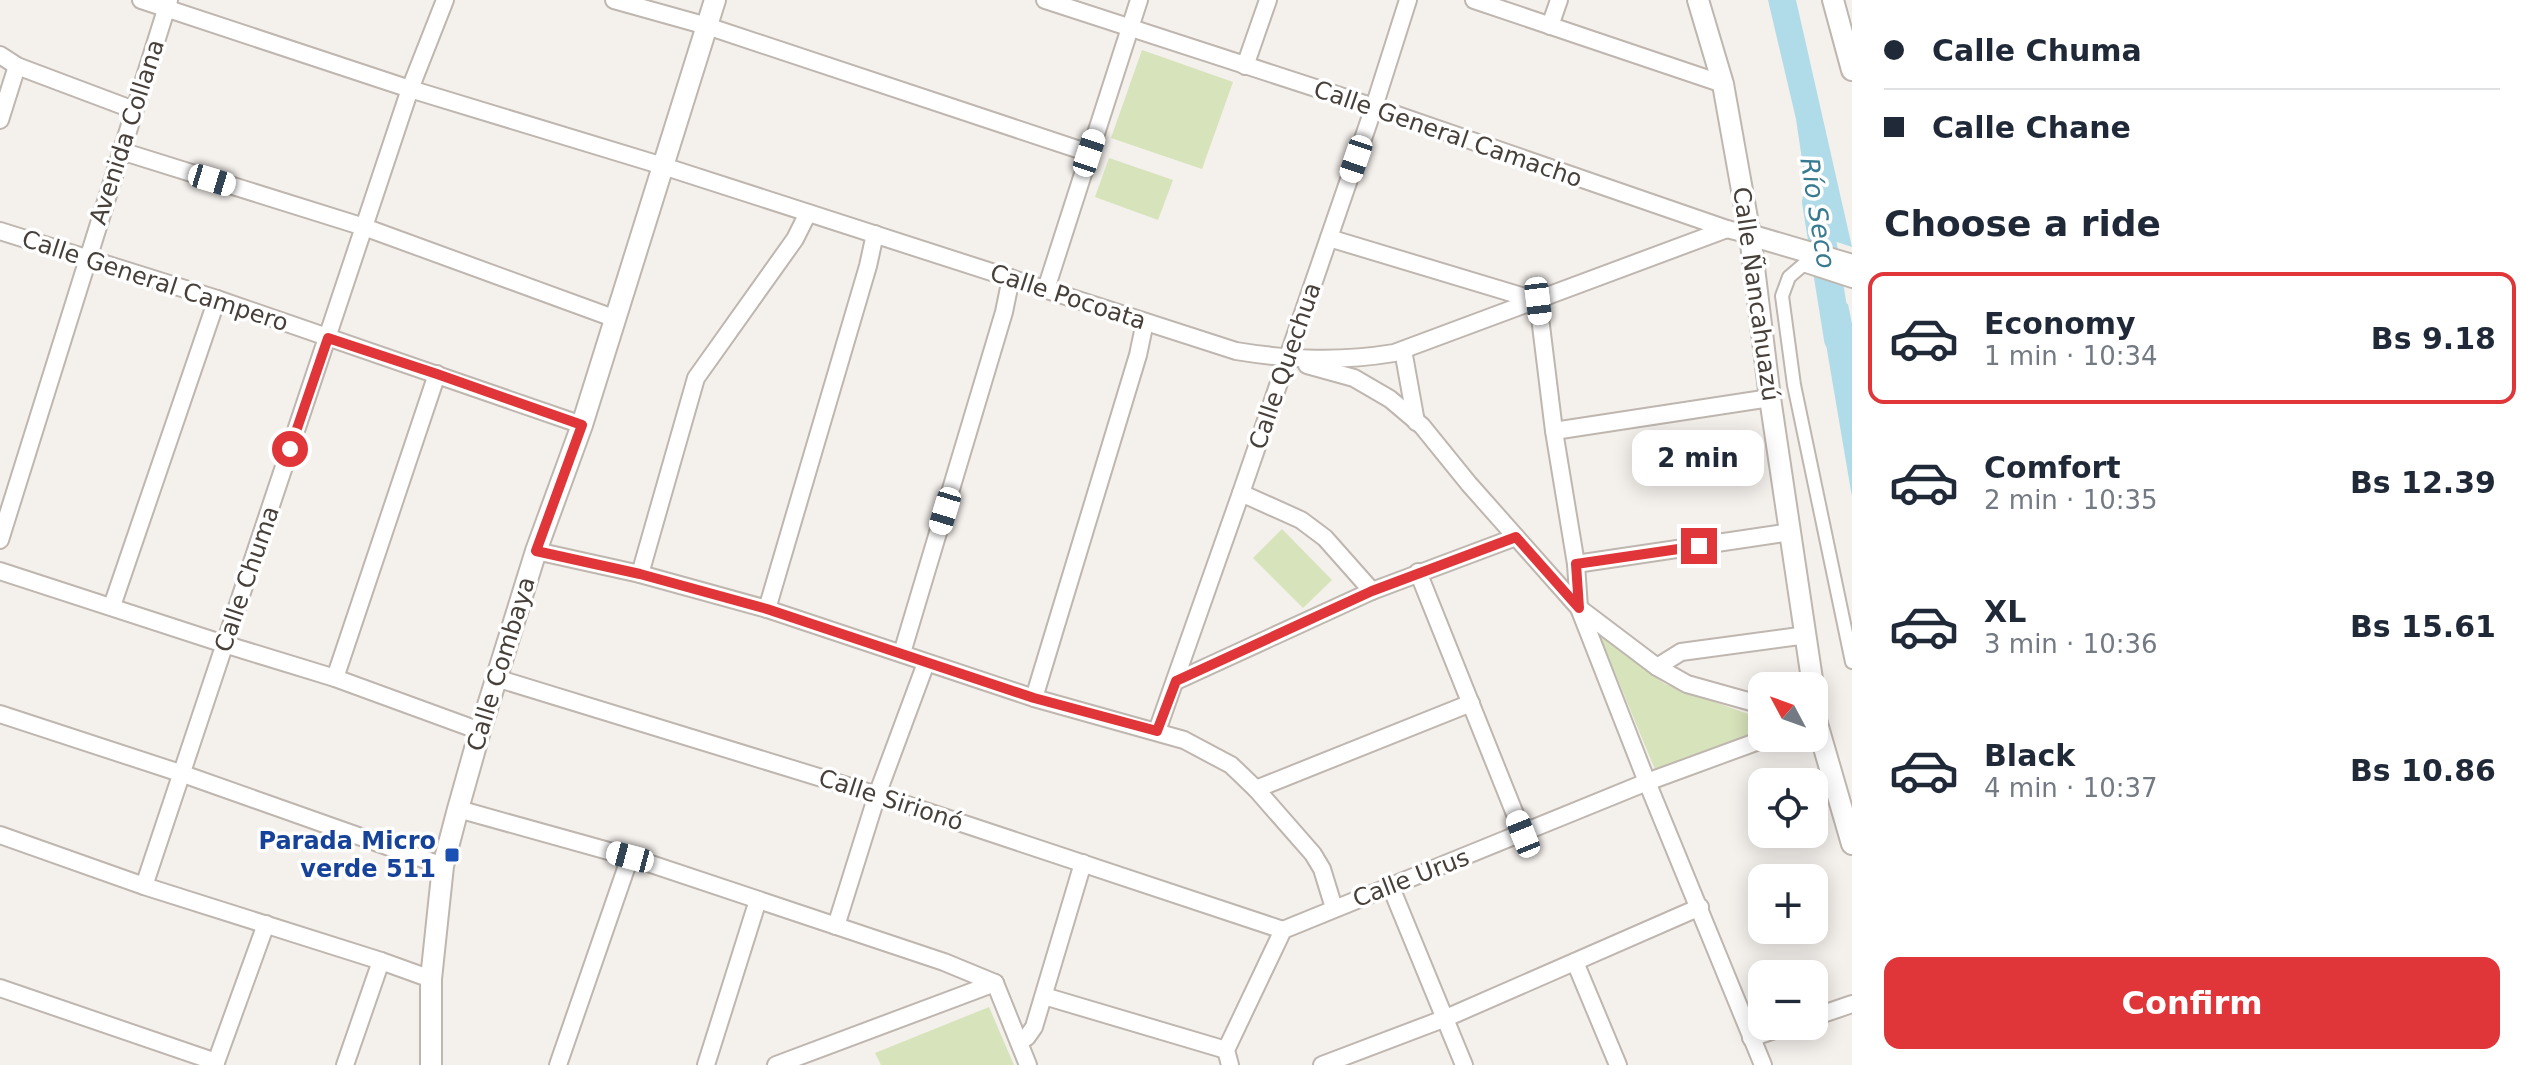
<!DOCTYPE html>
<html lang="en">
<head>
<meta charset="utf-8">
<style>
	body { margin:0; font-family:"DejaVu Sans",sans-serif; background:#f2f2f3; color:#1f2937; height:100vh; display:flex; flex-direction:column; font-size:30px; white-space:nowrap }
	* { box-sizing:border-box; margin:0 }
	p { font-size:26px; color:#747a83 }
	.icon { flex:none; width:44px; height:44px; fill:none; stroke:currentColor; stroke-width:2; stroke-linecap:round; stroke-linejoin:round }
	.map { position:relative; flex:1; overflow:hidden }
	.details { display:flex; flex-direction:column; background:#fff; width:680px }
	.details>* { flex:none }
	.banner { display:grid; align-content:center; height:176px; padding:0 32px; background:#fff }
	.needle { width:52px; rotate:311deg }
	.controls { position:absolute; left:1748px; top:672px; display:grid; gap:16px }
	.controls a { display:grid; place-items:center; width:80px; height:80px; border-radius:16px; background:#fff; box-shadow:0 4px 20px #0003; font-size:40px }
	.end { position:absolute; width:36px; height:36px; margin:-18px; border:10px solid #e03639; background:#fff; box-shadow:0 0 0 4px #fff }
	.from { border-radius:50% }
	.bubble { position:absolute; height:56px; border-radius:16px; background:#fff; box-shadow:0 4px 20px #0003; font-size:26px; font-weight:800; line-height:56px; text-align:center }
	.car { position:absolute; width:24px; height:48px; margin:-24px -12px; border-radius:10px; box-shadow:0 0 6px 2px #0007; background:linear-gradient(#fff 24%,#345 0 40%,#fff 0 76%,#345 0 86%,#fff 0) }
	.banner b { display:flex; align-items:center; gap:28px; height:76px; font-size:30px }
	.banner b+b { border-top:2px solid #e0e1e3 }
	.banner i { width:20px; height:20px; background:#1f2937 }
	ul { padding:0; list-style:none }
	li { display:flex; align-items:center; gap:24px; height:132px; margin:0 16px 12px; padding:0 16px; border:4px solid transparent; border-radius:16px }
	li div { flex:1 }
	li b { display:block; font-size:30px }
	li em { font-style:normal; font-weight:800 }
	li.on { border-color:#e03639 }
	li>.icon { width:72px; height:72px; stroke-width:1.5 }
	h2 { padding:0 32px; font-size:36px; line-height:96px }
	.action { display:flex; gap:16px; margin-top:auto; padding:16px 32px }
	.action a { flex:1; height:92px; border-radius:16px; background:#e03639; color:#fff; font-size:32px; font-weight:800; line-height:92px; text-align:center }
	main { display:flex; flex:1; min-height:0 }
	.map>svg:first-child { display:block }
</style>
</head>
<body>
<main>
<div class="map">
<svg width="1852" height="1065" viewBox="0 0 1852 1065">
	<rect width="100%" height="100%" fill="#f4f0ec"/>
	<g fill="#d7e3ba">
		<polygon points="1142,50 1233,82 1202,169 1111,138"/>
		<polygon points="1109,158 1173,180 1158,220 1095,197"/>
		<polygon points="1282,529 1332,580 1303,608 1253,558"/>
		<polygon points="1599,634 1665,684 1762,719 1762,733 1656,772"/>
		<polygon points="989,1007 1014,1065 881,1065 875,1053"/>
	</g>
	<g fill="#b0dbe8">
		<polygon points="1768,0 1796,0 1852,247 1813,234 1796,119"/>
		<polygon points="1818,297 1848,304 1852,324 1852,497"/>
	</g>
	<g fill="none" stroke-linecap="round" stroke-linejoin="round">
		<polyline stroke="#b0dbe8" stroke-width="28" points="1816,202 1838,339"/>
		<defs>
			<polyline id="pedestrian" points="1852,281 1803,265 1789,277 1782,296 1794,385 1852,662"/>
			<g id="minor">
				<path d="M141 0 410 89 663 166 1236 351C1291 360 1339 362 1394 353L1727 229"/>
				<polyline points="614,0 707,26 1089,153"/>
				<polyline points="1045,0 1374,107 1727,229 1750,235"/>
				<polyline points="1474,0 1723,84"/>
				<polyline points="1550,26 1559,0"/>
				<polyline points="0,55 17,66 134,110"/>
				<polyline points="1245,66 1268,0"/>
				<polyline points="0,120 17,66"/>
				<polyline points="121,151 364,227 616,319"/>
				<polyline points="0,231 217,299 582,425"/>
				<polyline points="1329,238 1538,301 1554,431 1576,564 1579,608 1647,782 1763,1065"/>
				<polyline points="1046,289 1139,0"/>
				<polyline points="1403,350 1416,422"/>
				<polyline points="1307,365 1354,378 1390,399 1422,426 1469,484 1579,608 1657,667 1687,684 1762,705"/>
				<polyline points="1554,431 1770,398"/>
				<polyline points="1241,493 1301,520 1325,538 1372,591"/>
				<polyline points="0,540 169,0"/>
				<polyline points="536,551 640,574 767,609 1034,698 1184,740 1231,765 1256,789 1313,854 1322,869 1334,908"/>
				<polyline points="1576,564 1791,532"/>
				<polyline points="0,571 224,644 335,678 480,731"/>
				<polyline points="1418,572 1523,834"/>
				<polyline points="640,574 696,378 795,239 808,213"/>
				<polyline points="112,606 217,299"/>
				<polyline points="767,609 868,266 875,234"/>
				<polyline points="902,653 1004,312 1011,278"/>
				<polyline points="1657,667 1681,652 1807,635"/>
				<polyline points="335,678 437,374"/>
				<polyline points="496,678 877,795 1283,930"/>
				<polyline points="1176,681 1372,591 1516,537"/>
				<polyline points="1034,698 1138,355 1145,322"/>
				<polyline points="0,714 183,774 443,866"/>
				<polyline points="1157,731 1241,493 1374,107 1408,0"/>
				<polyline points="1256,789 1471,703"/>
				<polyline points="458,809 630,857 944,962 995,983"/>
				<polyline points="0,835 144,886 381,961 431,979"/>
				<polyline points="1390,885 1464,1065"/>
				<polyline points="144,886 410,89 445,0"/>
				<polyline points="836,926 877,795 926,663"/>
				<polyline points="1575,962 1618,1065"/>
				<polyline points="995,983 1028,1065"/>
				<polyline points="0,988 216,1062"/>
				<polyline points="1044,996 1226,1050"/>
				<polyline points="1814,1017 1852,1004"/>
				<polyline points="1751,1038 1786,1026"/>
				<polyline points="1019,1042 1027,1037 1034,1027 1083,863"/>
				<polyline points="215,1065 266,924"/>
				<polyline points="345,1065 381,961"/>
				<polyline points="558,1065 630,857"/>
				<polyline points="706,1065 758,900"/>
				<polyline points="776,1065 995,983"/>
				<polyline points="1230,1065 1226,1050 1283,930 1647,782 1767,738"/>
				<polyline points="1322,1065 1446,1018 1700,907"/>
			</g>
			<g id="tertiary">
				<polyline points="1698,0 1723,84 1750,235 1770,398 1813,686"/>
				<polyline points="1833,0 1852,70"/>
				<polyline points="1750,235 1852,265"/>
				<polyline points="1814,698 1816,720 1852,844"/>
				<polyline points="431,1065 431,979 443,866 458,809 480,731 536,551 582,425 715,0"/>
			</g>
		</defs>
		<use href="#pedestrian" stroke="#beb6af" stroke-width="16"/>
		<use href="#minor" stroke="#beb6af" stroke-width="20"/>
		<use href="#tertiary" stroke="#beb6af" stroke-width="24"/>
		<use href="#pedestrian" stroke="#fff" stroke-width="12"/>
		<use href="#minor" stroke="#fff" stroke-width="16"/>
		<use href="#tertiary" stroke="#fff" stroke-width="20"/>
	</g>
	<g fill="none" stroke-linecap="round" stroke-linejoin="round">
		<polyline stroke="#e03639" stroke-width="10" points="290,449 328,338 437,374 582,425 536,551 640,574 767,609 1034,698 1157,731 1176,681 1372,591 1516,537 1579,608 1576,564 1699,546"/>
	</g>
	<rect fill="#1a4fb4" stroke="#fff" stroke-width="3" x="444" y="847" width="16" height="16" rx="4"/>
	<g text-anchor="middle" dominant-baseline="central" stroke-width="7" stroke-linejoin="round" paint-order="stroke">
		<g font-size="24" fill="#47403a" stroke="#fff">
			<text transform="translate(127 132) rotate(-72)">Avenida Collana</text>
			<text transform="translate(1448 134) rotate(19)">Calle General Camacho</text>
			<text transform="translate(155 281) rotate(18)">Calle General Campero</text>
			<text transform="translate(1756 294) rotate(82)">Calle Ñancahuazú</text>
			<text transform="translate(1068 297) rotate(18)">Calle Pocoata</text>
			<text transform="translate(1285 366) rotate(-71)">Calle Quechua</text>
			<text transform="translate(247 579) rotate(-71)">Calle Chuma</text>
			<text transform="translate(501 664) rotate(-73)">Calle Combaya</text>
			<text transform="translate(891 800) rotate(18)">Calle Sirionó</text>
			<text transform="translate(1411 878) rotate(-21)">Calle Urus</text>
		</g>
		<g font-size="24" font-weight="bold" fill="#164399" stroke="#fff" text-anchor="end">
			<text x="436" y="841">Parada Micro<tspan x="436" dy="28">verde 511</tspan></text>
		</g>
		<g font-size="26" font-style="italic" fill="#387a90" stroke="#fff">
			<text transform="translate(1818 213) rotate(81)">Río Seco</text>
		</g>
	</g>
</svg>
<div class="controls">
<a><svg class="needle" viewBox="-14 -14 28 28"><path d="M0-13l5 13h-10z" fill="#e53935"/><path d="M0 13l5-13h-10z" fill="#747a83"/></svg></a>
<a><svg class="icon" aria-label="locate" viewBox="0 0 24 24"><circle cx="12" cy="12" r="6"/><path d="M12 2v4M12 18v4M2 12h4M18 12h4"/></svg></a>
<a>+</a>
<a>−</a>
</div>
<i class="end from" style="left:290px;top:449px"></i>
<i class="end" style="left:1699px;top:546px"></i>
<div class="bubble" style="left:1632px;top:430px;width:132px">2 min</div>
<i class="car" style="left:1089px;top:153px;rotate:18deg"></i>
<i class="car" style="left:1356px;top:159px;rotate:199deg"></i>
<i class="car" style="left:212px;top:180px;rotate:107deg"></i>
<i class="car" style="left:1538px;top:301px;rotate:173deg"></i>
<i class="car" style="left:945px;top:511px;rotate:197deg"></i>
<i class="car" style="left:1523px;top:834px;rotate:338deg"></i>
<i class="car" style="left:630px;top:857px;rotate:285deg"></i>
</div>
<section class="details">
<div class="banner">
<b><i class="from"></i>Calle Chuma</b>
<b><i></i>Calle Chane</b>
</div>
<h2>Choose a ride</h2>
<ul>
<li class="on"><svg class="icon" aria-label="car" viewBox="0 0 24 24"><path d="M5 17H2v-5l4-1 3-4h7l3 4 3 1v5h-3M9 17h6M6 11h13"/><circle cx="7" cy="17" r="2"/><circle cx="17" cy="17" r="2"/></svg><div><b>Economy</b><p>1 min · 10:34</p></div><em>Bs 9.18</em></li>
<li><svg class="icon" aria-label="car" viewBox="0 0 24 24"><path d="M5 17H2v-5l4-1 3-4h7l3 4 3 1v5h-3M9 17h6M6 11h13"/><circle cx="7" cy="17" r="2"/><circle cx="17" cy="17" r="2"/></svg><div><b>Comfort</b><p>2 min · 10:35</p></div><em>Bs 12.39</em></li>
<li><svg class="icon" aria-label="car" viewBox="0 0 24 24"><path d="M5 17H2v-5l4-1 3-4h7l3 4 3 1v5h-3M9 17h6M6 11h13"/><circle cx="7" cy="17" r="2"/><circle cx="17" cy="17" r="2"/></svg><div><b>XL</b><p>3 min · 10:36</p></div><em>Bs 15.61</em></li>
<li><svg class="icon" aria-label="car" viewBox="0 0 24 24"><path d="M5 17H2v-5l4-1 3-4h7l3 4 3 1v5h-3M9 17h6M6 11h13"/><circle cx="7" cy="17" r="2"/><circle cx="17" cy="17" r="2"/></svg><div><b>Black</b><p>4 min · 10:37</p></div><em>Bs 10.86</em></li>
</ul>
<div class="action"><a>Confirm</a></div>
</section>
</main>
</body>
</html>
